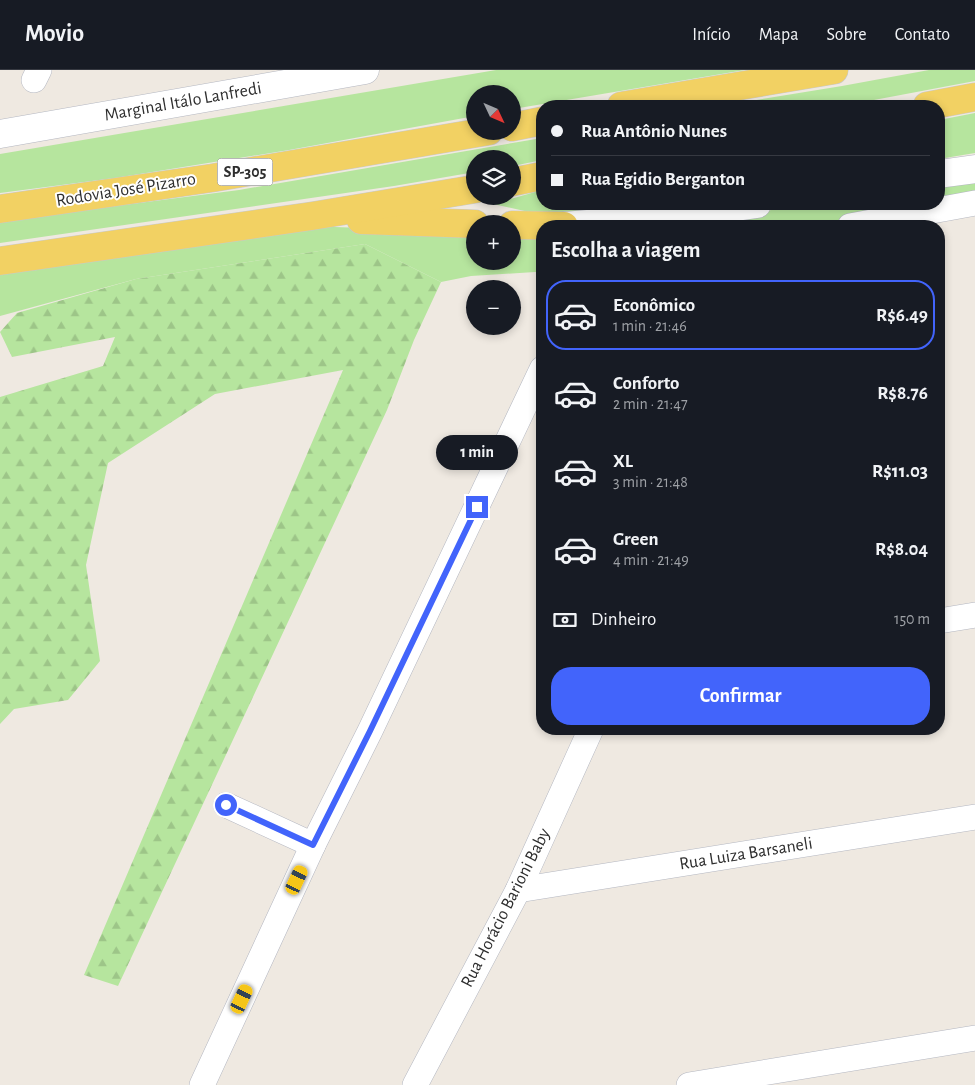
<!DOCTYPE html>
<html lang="pt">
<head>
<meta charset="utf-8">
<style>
	body { margin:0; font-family:"Alegreya Sans",sans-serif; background:#20242c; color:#f1f3f6; height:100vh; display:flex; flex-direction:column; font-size:19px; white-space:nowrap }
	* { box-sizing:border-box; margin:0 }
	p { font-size:16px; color:#9ea1a6 }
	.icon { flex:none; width:28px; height:28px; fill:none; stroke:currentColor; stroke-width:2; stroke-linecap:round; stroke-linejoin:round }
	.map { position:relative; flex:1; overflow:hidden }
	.sheet { position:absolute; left:536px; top:150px; width:409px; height:515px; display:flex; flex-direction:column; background:#171b24; border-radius:20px; box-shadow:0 2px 8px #0003 }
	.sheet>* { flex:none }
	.banner { position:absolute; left:536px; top:30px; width:409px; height:110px; border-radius:20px; box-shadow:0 2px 8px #0003; display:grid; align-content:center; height:110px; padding:0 15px; background:#171b24 }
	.needle { width:32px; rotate:134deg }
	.tools { position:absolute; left:466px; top:15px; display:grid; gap:10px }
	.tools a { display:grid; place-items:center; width:55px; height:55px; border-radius:50%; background:#171b24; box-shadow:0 2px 8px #0003; font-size:25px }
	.end { position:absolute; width:22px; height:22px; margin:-11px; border:6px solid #4264fb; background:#fff; box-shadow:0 0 0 2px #fff }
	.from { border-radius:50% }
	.bubble { position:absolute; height:35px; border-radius:18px; background:#171b24; box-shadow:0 2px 8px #0003; font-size:16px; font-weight:700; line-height:35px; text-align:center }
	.car { position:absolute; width:15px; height:30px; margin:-15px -8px; border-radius:6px; box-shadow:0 0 4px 1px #0007; background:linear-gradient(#f5c518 24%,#345 0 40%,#f5c518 0 76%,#345 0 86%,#f5c518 0) }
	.banner b { display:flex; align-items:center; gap:18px; height:48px; font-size:19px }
	.banner b+b { border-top:1px solid #363941 }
	.banner i { width:12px; height:12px; background:#f1f3f6 }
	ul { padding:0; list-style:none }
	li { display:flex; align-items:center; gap:15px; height:70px; margin:0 10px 8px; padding:0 5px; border:2px solid transparent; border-radius:20px }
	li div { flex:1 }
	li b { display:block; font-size:19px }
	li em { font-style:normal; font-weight:700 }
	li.active { border-color:#4264fb }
	li>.icon { width:45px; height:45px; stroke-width:1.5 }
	h2 { padding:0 15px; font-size:22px; line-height:60px }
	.pay { display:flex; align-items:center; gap:12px; height:55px; padding:0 15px; font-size:19px }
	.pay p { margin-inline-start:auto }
	.primary-button { display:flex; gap:10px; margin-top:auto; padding:10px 15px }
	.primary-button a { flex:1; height:58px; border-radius:20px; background:#4264fb; color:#fff; font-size:20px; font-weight:700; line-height:58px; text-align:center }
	header { display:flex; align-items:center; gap:30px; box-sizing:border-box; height:70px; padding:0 25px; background:#171b24; border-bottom:1px solid #363941 }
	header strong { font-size:24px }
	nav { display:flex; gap:28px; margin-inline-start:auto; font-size:18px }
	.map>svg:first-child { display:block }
</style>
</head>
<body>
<header>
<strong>Movio</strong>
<nav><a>Início</a><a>Mapa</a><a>Sobre</a><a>Contato</a></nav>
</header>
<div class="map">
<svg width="975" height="1015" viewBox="0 0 975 1015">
	<defs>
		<pattern id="forest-firs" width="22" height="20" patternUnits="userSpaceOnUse" patternTransform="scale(1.25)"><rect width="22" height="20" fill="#b6e59e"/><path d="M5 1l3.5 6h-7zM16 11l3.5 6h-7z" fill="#9dc588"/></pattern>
	</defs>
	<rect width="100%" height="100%" fill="#efe9e1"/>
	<g fill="#b6e59e">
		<polygon points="496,0 745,0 513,39 512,24 475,24 475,46 289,80 115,108 0,123 0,84"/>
		<polygon points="929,0 975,0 975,11 842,36 720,36 842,16"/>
		<polygon points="975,43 975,83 939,89 939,50"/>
		<polygon points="542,68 542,90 513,96 512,89 475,89 475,102 394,116 0,173 0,151 239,120"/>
		<polygon points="975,107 975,127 816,156 669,156 809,134 939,134 939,113"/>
		<polygon points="542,120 542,134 670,134 566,146 529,142 493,134"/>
		<polygon points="307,156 475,162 475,191 512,191 513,163 542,164 542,203 535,202 471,206 441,212 365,174 136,209 0,246 0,202"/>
	</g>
	<polygon fill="url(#forest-firs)" points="365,174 441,212 414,270 387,340 118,916 84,905 343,300 215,324 108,393 86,495 100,591 68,630 14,639 0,654 0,327 103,296 115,267 12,287 0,262 17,243 136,209"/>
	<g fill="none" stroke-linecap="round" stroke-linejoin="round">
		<defs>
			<g id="minor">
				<polyline points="34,10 39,0"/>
				<polyline points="850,156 975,133"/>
				<polyline points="939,551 975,545"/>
				<polyline points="226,735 313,775"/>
				<polyline points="518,820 975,747"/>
				<polyline points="202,1015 313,775 370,661 542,299"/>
				<polyline points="415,1015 518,820 591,659"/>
				<polyline points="689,1015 975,968"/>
			</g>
			<g id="secondary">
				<polyline points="0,64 365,0"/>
				<polyline points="939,104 975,99"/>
				<polyline points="564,156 659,148 757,134"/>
			</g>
			<g id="primary">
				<polyline points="621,36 834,0"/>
				<polyline points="927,36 975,27"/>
				<polyline points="512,57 542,51"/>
				<polyline points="512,112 542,106"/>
				<polyline points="0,139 212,108 489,61"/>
				<polyline points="361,150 475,154"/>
				<polyline points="512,155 564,156"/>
				<polyline points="0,191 312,146 475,119"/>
			</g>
		</defs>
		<use href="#minor" stroke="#b4b7c1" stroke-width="26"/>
		<use href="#secondary" stroke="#b4b7c1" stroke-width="29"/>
		<use href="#primary" stroke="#c9c9c9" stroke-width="29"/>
		<use href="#minor" stroke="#fff" stroke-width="25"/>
		<use href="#secondary" stroke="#fff" stroke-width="28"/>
		<use href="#primary" stroke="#f2d163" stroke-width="28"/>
	</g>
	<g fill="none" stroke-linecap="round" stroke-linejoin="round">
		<polyline stroke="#4264fb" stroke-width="6" points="226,735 313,775 370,661 477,437"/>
	</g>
	<g text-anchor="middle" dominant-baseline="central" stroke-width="4" stroke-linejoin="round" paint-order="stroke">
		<rect fill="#fff" stroke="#6d6d6d" stroke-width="1" x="217.5" y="88.5" width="55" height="27" rx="4"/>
		<g font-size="16" font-weight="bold" fill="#2e2e2e">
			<text x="245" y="102">SP-305</text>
		</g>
		<g font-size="18" fill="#2e2e2e" stroke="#fff">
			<text transform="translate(183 32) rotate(-10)">Marginal Itálo Lanfredi</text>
			<text transform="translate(126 120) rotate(-9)">Rodovia José Pizarro</text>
			<text transform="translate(746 784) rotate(-9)">Rua Luiza Barsaneli</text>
			<text transform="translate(506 838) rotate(-63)">Rua Horácio Barioni Baby</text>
		</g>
	</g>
</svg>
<div class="tools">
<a><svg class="needle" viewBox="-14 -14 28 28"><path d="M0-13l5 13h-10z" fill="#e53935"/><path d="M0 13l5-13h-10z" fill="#9ea1a6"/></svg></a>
<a><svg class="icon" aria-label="layers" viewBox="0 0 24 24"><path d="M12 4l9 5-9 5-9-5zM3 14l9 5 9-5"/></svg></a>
<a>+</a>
<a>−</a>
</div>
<i class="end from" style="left:226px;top:735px"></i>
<i class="end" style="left:477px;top:437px"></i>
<div class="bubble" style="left:436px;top:365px;width:82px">1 min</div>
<i class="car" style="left:297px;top:810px;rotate:25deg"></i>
<i class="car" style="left:242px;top:929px;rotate:25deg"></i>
<div class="banner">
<b><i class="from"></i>Rua Antônio Nunes</b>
<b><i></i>Rua Egidio Berganton</b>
</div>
<section class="sheet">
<h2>Escolha a viagem</h2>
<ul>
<li class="active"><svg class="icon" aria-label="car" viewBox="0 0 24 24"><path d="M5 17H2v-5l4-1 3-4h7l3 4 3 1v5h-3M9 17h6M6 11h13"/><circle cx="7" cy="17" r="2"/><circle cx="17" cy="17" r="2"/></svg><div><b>Econômico</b><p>1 min · 21:46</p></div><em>R$6.49</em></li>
<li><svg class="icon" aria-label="car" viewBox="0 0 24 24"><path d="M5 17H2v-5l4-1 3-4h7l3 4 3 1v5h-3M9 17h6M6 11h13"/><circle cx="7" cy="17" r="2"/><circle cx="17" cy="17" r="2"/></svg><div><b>Conforto</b><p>2 min · 21:47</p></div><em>R$8.76</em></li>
<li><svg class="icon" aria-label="car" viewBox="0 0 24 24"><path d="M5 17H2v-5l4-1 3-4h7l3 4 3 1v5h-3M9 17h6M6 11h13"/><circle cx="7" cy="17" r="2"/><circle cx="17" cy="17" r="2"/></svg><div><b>XL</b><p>3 min · 21:48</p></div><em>R$11.03</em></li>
<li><svg class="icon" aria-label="car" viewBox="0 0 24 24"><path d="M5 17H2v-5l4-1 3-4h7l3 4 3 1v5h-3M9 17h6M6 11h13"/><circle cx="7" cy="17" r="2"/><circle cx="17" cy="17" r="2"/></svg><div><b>Green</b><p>4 min · 21:49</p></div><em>R$8.04</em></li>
</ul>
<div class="pay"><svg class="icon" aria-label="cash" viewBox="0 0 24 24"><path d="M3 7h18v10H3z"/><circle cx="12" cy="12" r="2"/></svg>Dinheiro<p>150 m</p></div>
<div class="primary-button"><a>Confirmar</a></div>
</section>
</div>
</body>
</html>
